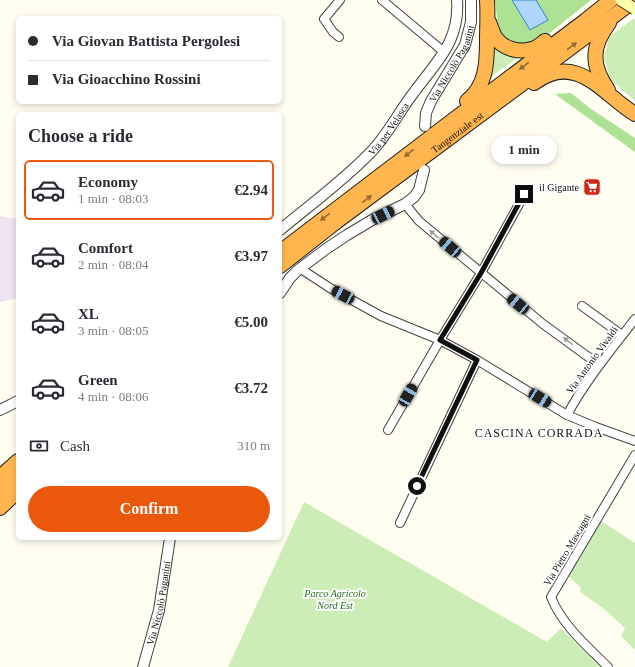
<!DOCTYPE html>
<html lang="en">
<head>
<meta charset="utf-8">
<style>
	body { margin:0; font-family:"Times New Roman",serif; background:#f2f2f3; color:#2b2b33; height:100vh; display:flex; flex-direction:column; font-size:15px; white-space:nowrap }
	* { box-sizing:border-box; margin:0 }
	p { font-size:13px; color:#7c7c81 }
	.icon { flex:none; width:22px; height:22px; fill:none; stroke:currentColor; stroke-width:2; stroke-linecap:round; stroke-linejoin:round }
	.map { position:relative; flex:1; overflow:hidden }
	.details { position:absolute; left:16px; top:112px; width:266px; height:428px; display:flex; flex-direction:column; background:#fff; border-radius:6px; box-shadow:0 2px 6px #0003 }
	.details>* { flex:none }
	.hud { position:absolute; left:16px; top:16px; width:266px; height:88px; border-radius:6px; box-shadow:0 2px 6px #0003; display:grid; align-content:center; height:88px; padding:0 12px; background:#fff }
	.end { position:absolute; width:18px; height:18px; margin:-9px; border:5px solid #0f0f0f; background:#fff; box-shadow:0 0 0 2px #fff }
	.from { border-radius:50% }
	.bubble { position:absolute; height:28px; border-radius:14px; background:#fff; box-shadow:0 2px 6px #0003; font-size:13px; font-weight:600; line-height:28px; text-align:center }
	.car { position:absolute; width:12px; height:24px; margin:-12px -6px; border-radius:5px; box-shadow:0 0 3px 1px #0007; background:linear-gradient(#222 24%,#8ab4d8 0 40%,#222 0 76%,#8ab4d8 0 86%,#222 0) }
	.hud b { display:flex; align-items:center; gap:14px; height:38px; font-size:15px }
	.hud b+b { border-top:1px solid #e1e1e2 }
	.hud i { width:10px; height:10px; background:#2b2b33 }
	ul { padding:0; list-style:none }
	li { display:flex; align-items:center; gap:12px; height:60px; margin:0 8px 6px; padding:0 4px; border:2px solid transparent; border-radius:6px }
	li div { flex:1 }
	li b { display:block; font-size:15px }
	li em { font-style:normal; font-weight:600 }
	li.selected { border-color:#ea580c }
	li>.icon { width:36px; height:36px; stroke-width:1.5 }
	h2 { padding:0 12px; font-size:18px; line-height:48px }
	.pay { display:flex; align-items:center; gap:10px; height:44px; padding:0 12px; font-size:15px }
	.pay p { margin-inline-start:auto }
	.primary-button { display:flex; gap:8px; margin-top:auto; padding:8px 12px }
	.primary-button a { flex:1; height:46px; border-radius:24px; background:#ea580c; color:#fff; font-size:16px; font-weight:600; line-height:46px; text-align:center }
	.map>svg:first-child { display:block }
</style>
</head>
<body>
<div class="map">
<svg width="635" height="667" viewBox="0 0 635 667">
	<rect width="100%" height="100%" fill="#fffef1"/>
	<polygon fill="#eee3ee" points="0,216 18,219 18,298 0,302"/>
	<g fill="#cceeb6">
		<polygon points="633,19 635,19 635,101 611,80 604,58 609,37"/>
		<polygon points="494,46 517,56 517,58 489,78 494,61"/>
		<polygon points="304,502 547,642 561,628 600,667 228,667"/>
		<polygon points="598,519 635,543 635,650 621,636 625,628 603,608 580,592 581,588 566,574"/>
	</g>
	<g fill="#ade194">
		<polygon points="495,0 591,0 537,43 524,47 502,38 498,28"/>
		<polygon points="571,93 591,109 635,138 635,152 555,94"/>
	</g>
	<polygon fill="#b0d6fc" stroke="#3081db" points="512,0 536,0 548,20 530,30"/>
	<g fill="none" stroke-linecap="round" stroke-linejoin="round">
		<defs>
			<g id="minor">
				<polyline points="382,0 444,52"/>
				<polyline points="339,37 333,32 324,19 340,0"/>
				<polyline points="405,204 419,221 543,324 587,356 600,364"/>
				<polyline points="304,271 330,288 381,316 440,340 477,360 567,415 596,427 635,441"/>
				<polyline points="582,306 622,335"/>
				<path d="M567 415C586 380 611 350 635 319"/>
				<polyline points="388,430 440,340 481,273 524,195"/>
				<polyline points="400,523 477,360"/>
				<path d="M608 667C587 646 562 625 551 597L635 455"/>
			</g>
			<g id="tertiary">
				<path id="s1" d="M425 126 426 113 431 101 465 45 471 22V0"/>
				<path id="s2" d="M280 230C310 205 343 181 370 153 388 135 399 111 415 91 437 61 460 41 457 0"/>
				<polyline points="280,293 290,278 298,270 326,249 347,235 372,220 405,204 414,197 419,190 424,170"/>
				<polyline points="0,410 18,401"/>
				<path id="s3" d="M143 667 159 610 170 538"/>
			</g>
			<g id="motorway">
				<path d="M489 22C491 27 493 33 495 37 503 49 519 53 532 49 537 48 541 44 545 41"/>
				<path d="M534 83C577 51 602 94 635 114"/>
				<path d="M608 90C591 65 591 47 609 23"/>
				<path d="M467 101C486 86 487 64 487 41 487 27 488 14 487 0"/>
				<polyline points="280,252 440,130 585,21 611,0"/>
				<path id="s4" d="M280 266 336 222 635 0"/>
				<polyline points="0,477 18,461"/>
				<polyline points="0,494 18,477"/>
				<polyline points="0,508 18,491"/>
			</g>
		</defs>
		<use href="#minor" stroke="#424242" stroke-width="10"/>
		<use href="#tertiary" stroke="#424242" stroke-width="12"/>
		<use href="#motorway" stroke="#202020" stroke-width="16"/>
		<use href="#minor" stroke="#fff" stroke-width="8"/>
		<use href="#tertiary" stroke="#fff" stroke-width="10"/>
		<use href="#motorway" stroke="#ffb64f" stroke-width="14"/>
		<defs>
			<polyline id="secondary-bridge" points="621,0 635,9"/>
		</defs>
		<use href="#secondary-bridge" stroke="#313131" stroke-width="13" stroke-linecap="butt"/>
		<use href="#secondary-bridge" stroke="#feffac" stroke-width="11"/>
	</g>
	<defs><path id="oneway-solid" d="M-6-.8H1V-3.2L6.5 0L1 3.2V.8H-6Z"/></defs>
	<g fill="#936b32">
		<use href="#oneway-solid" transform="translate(572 46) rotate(-36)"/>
		<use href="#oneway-solid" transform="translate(524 66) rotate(143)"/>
		<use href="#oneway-solid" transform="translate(409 153) rotate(143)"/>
		<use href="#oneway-solid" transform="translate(367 199) rotate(-37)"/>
		<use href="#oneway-solid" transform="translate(325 217) rotate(143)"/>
	</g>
	<g fill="#9f9f9f">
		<use href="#oneway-solid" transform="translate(434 234) rotate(-140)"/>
		<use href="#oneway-solid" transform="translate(568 341) rotate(-143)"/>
	</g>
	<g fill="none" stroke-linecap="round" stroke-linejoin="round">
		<polyline stroke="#0f0f0f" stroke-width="5" points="417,486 477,360 440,340 481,273 524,194"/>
	</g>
	<defs>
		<symbol id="supermarket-square" viewBox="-11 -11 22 22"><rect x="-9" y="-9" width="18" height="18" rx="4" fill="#ce2718" stroke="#fff"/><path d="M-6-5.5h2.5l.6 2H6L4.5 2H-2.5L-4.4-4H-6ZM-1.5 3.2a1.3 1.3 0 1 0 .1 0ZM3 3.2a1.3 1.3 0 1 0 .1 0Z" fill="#fff"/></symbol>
	</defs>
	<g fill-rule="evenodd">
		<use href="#supermarket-square" x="582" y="177" width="20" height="20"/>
	</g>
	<g text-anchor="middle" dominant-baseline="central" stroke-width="4" stroke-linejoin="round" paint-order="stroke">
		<g font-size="10" fill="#0f0f0f" stroke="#fff">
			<text stroke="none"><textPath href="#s1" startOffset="69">Via Niccolò Paganini</textPath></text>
			<text stroke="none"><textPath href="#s2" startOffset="149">Via per Velasca</textPath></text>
			<text stroke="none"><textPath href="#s4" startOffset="222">Tangenziale est</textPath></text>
			<text transform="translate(592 360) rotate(-54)">Via Antonio Vivaldi</text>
			<text transform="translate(567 550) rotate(-59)">Via Pietro Mascagni</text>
			<text stroke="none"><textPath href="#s3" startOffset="66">Via Niccolò Paganini</textPath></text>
		</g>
		<g font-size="10" fill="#0f0f0f" stroke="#fff" text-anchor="end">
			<text x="579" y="187">il Gigante</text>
		</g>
		<g font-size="10" font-style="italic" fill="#1f6e18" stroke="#fff">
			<text x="335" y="593">Parco Agricolo<tspan x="335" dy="12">Nord Est</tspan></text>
		</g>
		<g font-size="12" letter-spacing="1" fill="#0f0f0f" stroke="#fff">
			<text x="539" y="433">CASCINA CORRADA</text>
		</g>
	</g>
</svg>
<i class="end from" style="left:417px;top:486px"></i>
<i class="end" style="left:524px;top:194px"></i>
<div class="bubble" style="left:491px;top:136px;width:66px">1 min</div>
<i class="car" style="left:383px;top:215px;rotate:64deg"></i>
<i class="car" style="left:450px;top:247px;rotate:310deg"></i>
<i class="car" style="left:343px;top:295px;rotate:298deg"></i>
<i class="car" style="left:518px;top:304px;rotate:309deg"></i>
<i class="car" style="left:408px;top:395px;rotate:30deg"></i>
<i class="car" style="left:540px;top:398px;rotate:121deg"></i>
<div class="hud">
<b><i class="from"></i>Via Giovan Battista Pergolesi</b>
<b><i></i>Via Gioacchino Rossini</b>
</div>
<section class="details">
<h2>Choose a ride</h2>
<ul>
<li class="selected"><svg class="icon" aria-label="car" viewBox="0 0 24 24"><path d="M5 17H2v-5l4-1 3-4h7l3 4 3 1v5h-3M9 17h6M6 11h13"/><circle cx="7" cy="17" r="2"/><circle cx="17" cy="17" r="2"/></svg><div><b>Economy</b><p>1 min · 08:03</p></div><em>€2.94</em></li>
<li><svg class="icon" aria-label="car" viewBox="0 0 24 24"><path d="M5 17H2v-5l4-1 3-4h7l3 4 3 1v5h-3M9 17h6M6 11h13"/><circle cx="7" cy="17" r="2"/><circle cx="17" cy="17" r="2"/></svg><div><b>Comfort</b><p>2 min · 08:04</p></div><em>€3.97</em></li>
<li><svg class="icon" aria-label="car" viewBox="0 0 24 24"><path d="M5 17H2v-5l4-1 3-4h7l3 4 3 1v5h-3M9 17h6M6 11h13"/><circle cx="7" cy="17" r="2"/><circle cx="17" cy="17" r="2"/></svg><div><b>XL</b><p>3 min · 08:05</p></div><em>€5.00</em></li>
<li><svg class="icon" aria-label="car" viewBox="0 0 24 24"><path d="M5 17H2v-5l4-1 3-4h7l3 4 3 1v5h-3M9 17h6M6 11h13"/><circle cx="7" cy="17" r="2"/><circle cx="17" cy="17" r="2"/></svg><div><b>Green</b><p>4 min · 08:06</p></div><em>€3.72</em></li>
</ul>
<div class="pay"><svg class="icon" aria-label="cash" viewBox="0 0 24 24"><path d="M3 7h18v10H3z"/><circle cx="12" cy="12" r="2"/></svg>Cash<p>310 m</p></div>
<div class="primary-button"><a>Confirm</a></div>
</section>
</div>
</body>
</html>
